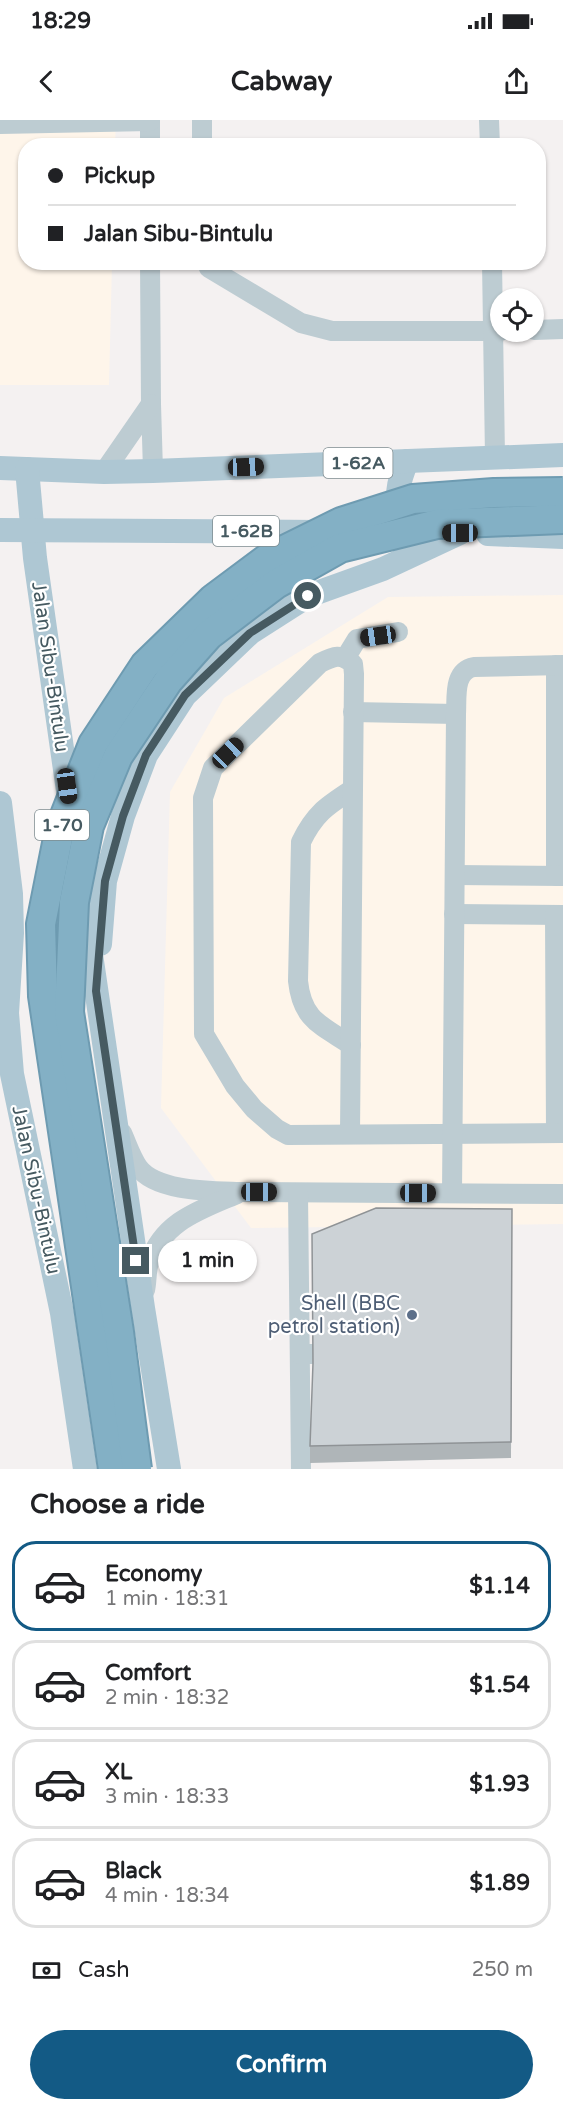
<!DOCTYPE html>
<html lang="en">
<head>
<meta charset="utf-8">
<style>
	body { margin:0; font-family:"Varela Round",sans-serif; background:#f6f6f6; color:#202124; height:100vh; display:flex; flex-direction:column; font-size:22px; white-space:nowrap }
	* { box-sizing:border-box; margin:0 }
	p { font-size:20px; color:#757577 }
	.icon { flex:none; width:33px; height:33px; fill:none; stroke:currentColor; stroke-width:2; stroke-linecap:round; stroke-linejoin:round }
	.map { position:relative; height:1349px; overflow:hidden }
	.details { display:flex; flex-direction:column; background:#fff; flex:1 }
	.details>* { flex:none }
	.top-card { position:absolute; left:18px; top:18px; width:528px; height:132px; border-radius:24px; box-shadow:0 2px 4px #0004; display:grid; align-content:center; height:132px; padding:0 30px; background:#fff }
	.fabs { position:absolute; left:490px; top:168px; display:grid; gap:12px }
	.fabs a { display:grid; place-items:center; width:54px; height:54px; border-radius:50%; background:#fff; box-shadow:0 2px 4px #0004; font-size:30px }
	.end { position:absolute; width:27px; height:27px; margin:-14px; border:8px solid #465a61; background:#fff; box-shadow:0 0 0 3px #fff }
	.from { border-radius:50% }
	.bubble { position:absolute; height:42px; border-radius:21px; background:#fff; box-shadow:0 2px 4px #0004; font-size:20px; font-weight:800; line-height:42px; text-align:center }
	.car { position:absolute; width:18px; height:36px; margin:-18px -9px; border-radius:8px; box-shadow:0 0 4px 2px #0007; background:linear-gradient(#222 24%,#8ab4d8 0 40%,#222 0 76%,#8ab4d8 0 86%,#222 0) }
	.top-card b { display:flex; align-items:center; gap:21px; height:57px; font-size:22px }
	.top-card b+b { border-top:2px solid #e0e0e0 }
	.top-card i { width:15px; height:15px; background:#202124 }
	ul { padding:0; list-style:none }
	li { display:flex; align-items:center; gap:18px; height:90px; margin:0 12px 9px; padding:0 18px; border:3px solid #e0e0e0; border-radius:24px }
	li div { flex:1 }
	li b { display:block; font-size:22px }
	li em { font-style:normal; font-weight:800 }
	li.active { border-color:#135a85 }
	li>.icon { width:54px; height:54px; stroke-width:1.5 }
	h2 { padding:0 30px; font-size:27px; line-height:72px }
	.pay { display:flex; align-items:center; gap:15px; height:66px; padding:0 30px; font-size:22px }
	.pay p { margin-inline-start:auto }
	.cta { display:flex; gap:12px; margin-top:auto; padding:12px 30px }
	.cta a { flex:1; height:69px; border-radius:36px; background:#135a85; color:#fff; font-size:24px; font-weight:800; line-height:69px; text-align:center }
	.status { display:flex; justify-content:space-between; align-items:center; height:42px; padding:0 30px; background:#fff; direction:ltr }
	.status svg { height:16px; fill:currentColor }
	header { display:flex; justify-content:space-between; align-items:center; height:78px; padding:0 30px; background:#fff; font-size:27px; font-weight:800 }
	.map>svg:first-child { display:block }
</style>
</head>
<body>
<div class="status"><b>18:29</b><svg viewBox="0 0 49 12"><path d="M0 12V9h3v3zM5 12V6h3v6zM10 12V3h3v9zM15 12V0h3v12zM26 1h20v11H26zM47 4h2v5h-2z"/></svg></div>
<header><svg class="icon" aria-label="back" viewBox="0 0 24 24"><path d="M15 5l-7 7 7 7"/></svg>Cabway<svg class="icon" aria-label="share" viewBox="0 0 24 24"><path d="M12 15V3M7 8l5-5 5 5M5 13v7h14v-7"/></svg></header>
<div class="map">
<svg width="563" height="1349" viewBox="0 0 563 1349">
	<rect width="100%" height="100%" fill="#f4f1f1"/>
	<g fill="#fef5ea">
		<polygon points="0,0 116,0 115,25 26,26 26,142 112,143 109,265 0,265"/>
		<polygon points="563,475 563,1104 251,1108 161,988 170,672 224,578 388,477"/>
	</g>
	<g fill="none" stroke-linecap="round" stroke-linejoin="round">
		<g stroke="#bdccd2" stroke-width="20">
			<polyline points="150,0 150,26"/>
			<polyline points="489,0 490,26"/>
			<polyline points="0,4 150,1"/>
			<polyline points="202,26 202,0"/>
			<polyline points="150,142 151,284 153,351"/>
			<polyline points="207,142 209,148 301,203 332,211 501,211"/>
			<polyline points="492,142 495,337"/>
			<polyline points="534,210 563,209"/>
			<polyline points="104,352 151,284"/>
			<polyline points="346,537 357,519 398,512"/>
			<polyline points="556,545 556,756"/>
			<polyline points="353,592 456,594"/>
			<polyline points="455,755 563,756"/>
			<polyline points="454,794 563,795"/>
			<polyline points="555,795 556,1013"/>
			<path d="M351 925C321 905 302 900 298 861L301 722C315 693 327 686 353 669"/>
			<path d="M122 1013C127 1024 131 1037 138 1047 156 1072 212 1071 240 1072L563 1074"/>
			<path d="M350 1014 354 554 353 544C341 533 334 536 320 543L213 648 203 678 204 914 235 966 254 989 277 1009 288 1015 563 1013"/>
			<polyline points="298,1073 301,1349"/>
			<path d="M452 1073 456 594C457 577 453 551 474 547L563 545"/>
			<path d="M145 1170C147 1162 146 1151 149 1143 163 1101 200 1090 237 1074"/>
			<polyline points="300,1234 337,1234"/>
		</g>
		<g stroke="#aec7d3" stroke-width="24">
			<path d="M407 341C399 360 392 381 407 398"/>
			<polyline points="0,348 104,352 153,351 563,335"/>
			<polyline points="27,349 35,438 70,685"/>
			<polyline points="0,410 322,412"/>
			<polyline points="488,414 563,417"/>
			<polyline points="0,683 11,774 12,813 7,893 12,954 62,1193 85,1349"/>
			<polyline points="82,773 143,1188 169,1349"/>
			<polyline points="100,824 105,761 123,696 146,635 185,575 250,513 308,476 383,449 460,413"/>
		</g>
		<defs>
			<g id="highway-bridge">
				<polyline points="113,1349 43,876 41,804 60,708 93,624 145,545 213,479 268,438 341,402 413,379 494,373 563,372"/>
				<polyline points="137,1349 119,1212 69,892 74,782 89,706 118,636 168,561 209,515 276,464 340,428 437,404 563,399"/>
			</g>
		</defs>
		<use href="#highway-bridge" stroke="#6e9bb1" stroke-width="32" stroke-linecap="butt"/>
		<use href="#highway-bridge" stroke="#83b0c5" stroke-width="28"/>
	</g>
	<polygon fill="#afb5b8" points="512,1089 511,1338 310,1343 310,1326"/>
	<polygon fill="#ccd2d6" stroke="#8f9396" stroke-width="1.5" points="376,1088 512,1089 511,1322 310,1326 313,1243 312,1114"/>
	<g fill="none" stroke-linecap="round" stroke-linejoin="round">
		<polyline stroke="#465a61" stroke-width="8" points="136,1141 96,871 105,761 123,696 146,635 185,575 250,513 308,476"/>
	</g>
	<circle fill="#5c6f8a" stroke="#fff" stroke-width="2" cx="412" cy="1195" r="6"/>
	<g text-anchor="middle" dominant-baseline="central" stroke-width="4.5" stroke-linejoin="round" paint-order="stroke">
		<g fill="#fff" stroke="#7e8c90" stroke-width="1.5">
			<rect x="323.5" y="328" width="69" height="30" rx="4.5"/>
			<rect x="213" y="396" width="66" height="30" rx="4.5"/>
			<rect x="35" y="690" width="54" height="30" rx="4.5"/>
		</g>
		<g font-size="18" font-weight="bold" fill="#465a61">
			<text x="358" y="343">1-62A</text>
			<text x="246" y="411">1-62B</text>
			<text x="62" y="705">1-70</text>
		</g>
		<g font-size="20" fill="#465a61" stroke="#fff">
			<text transform="translate(50 547) rotate(82)">Jalan Sibu-Bintulu</text>
			<text transform="translate(36 1070) rotate(78)">Jalan Sibu-Bintulu</text>
		</g>
		<g font-size="20" fill="#4e5e75" stroke="#fff" text-anchor="end">
			<text x="400" y="1184">Shell (BBC<tspan x="400" dy="23">petrol station)</tspan></text>
		</g>
	</g>
</svg>
<div class="fabs">
<a><svg class="icon" aria-label="locate" viewBox="0 0 24 24"><circle cx="12" cy="12" r="6"/><path d="M12 2v4M12 18v4M2 12h4M18 12h4"/></svg></a>
</div>
<i class="end from" style="left:308px;top:476px"></i>
<i class="end" style="left:136px;top:1141px"></i>
<div class="bubble" style="left:158px;top:1120px;width:99px">1 min</div>
<i class="car" style="left:246px;top:347px;rotate:88deg"></i>
<i class="car" style="left:460px;top:413px;rotate:270deg"></i>
<i class="car" style="left:378px;top:516px;rotate:262deg"></i>
<i class="car" style="left:228px;top:633px;rotate:46deg"></i>
<i class="car" style="left:67px;top:666px;rotate:172deg"></i>
<i class="car" style="left:259px;top:1072px;rotate:90deg"></i>
<i class="car" style="left:418px;top:1073px;rotate:90deg"></i>
<div class="top-card">
<b><i class="from"></i>Pickup</b>
<b><i></i>Jalan Sibu-Bintulu</b>
</div>
</div>
<section class="details">
<h2>Choose a ride</h2>
<ul>
<li class="active"><svg class="icon" aria-label="car" viewBox="0 0 24 24"><path d="M5 17H2v-5l4-1 3-4h7l3 4 3 1v5h-3M9 17h6M6 11h13"/><circle cx="7" cy="17" r="2"/><circle cx="17" cy="17" r="2"/></svg><div><b>Economy</b><p>1 min · 18:31</p></div><em>$1.14</em></li>
<li><svg class="icon" aria-label="car" viewBox="0 0 24 24"><path d="M5 17H2v-5l4-1 3-4h7l3 4 3 1v5h-3M9 17h6M6 11h13"/><circle cx="7" cy="17" r="2"/><circle cx="17" cy="17" r="2"/></svg><div><b>Comfort</b><p>2 min · 18:32</p></div><em>$1.54</em></li>
<li><svg class="icon" aria-label="car" viewBox="0 0 24 24"><path d="M5 17H2v-5l4-1 3-4h7l3 4 3 1v5h-3M9 17h6M6 11h13"/><circle cx="7" cy="17" r="2"/><circle cx="17" cy="17" r="2"/></svg><div><b>XL</b><p>3 min · 18:33</p></div><em>$1.93</em></li>
<li><svg class="icon" aria-label="car" viewBox="0 0 24 24"><path d="M5 17H2v-5l4-1 3-4h7l3 4 3 1v5h-3M9 17h6M6 11h13"/><circle cx="7" cy="17" r="2"/><circle cx="17" cy="17" r="2"/></svg><div><b>Black</b><p>4 min · 18:34</p></div><em>$1.89</em></li>
</ul>
<div class="pay"><svg class="icon" aria-label="cash" viewBox="0 0 24 24"><path d="M3 7h18v10H3z"/><circle cx="12" cy="12" r="2"/></svg>Cash<p>250 m</p></div>
<div class="cta"><a>Confirm</a></div>
</section>
</body>
</html>
